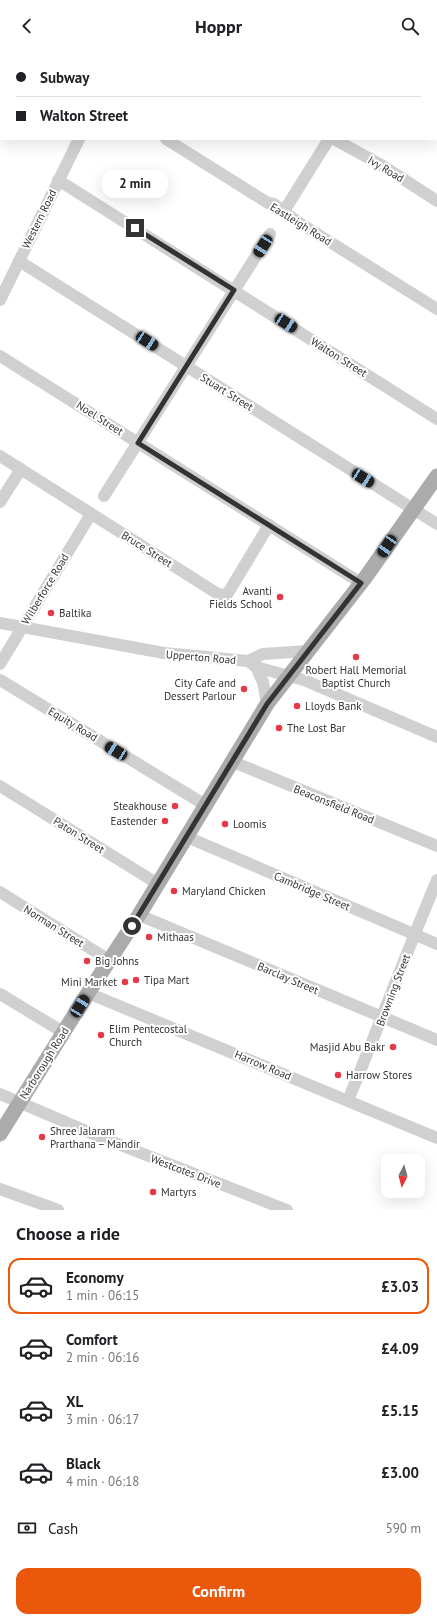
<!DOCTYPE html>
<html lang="en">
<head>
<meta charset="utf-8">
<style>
	body { margin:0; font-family:"PT Sans",sans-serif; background:#f2f2f2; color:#202124; height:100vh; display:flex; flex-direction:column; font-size:15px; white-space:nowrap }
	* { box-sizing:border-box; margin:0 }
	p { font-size:13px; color:#757577 }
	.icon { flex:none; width:22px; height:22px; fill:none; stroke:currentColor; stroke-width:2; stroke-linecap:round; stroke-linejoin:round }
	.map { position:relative; height:1158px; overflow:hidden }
	.panel { display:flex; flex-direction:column; background:#fff; flex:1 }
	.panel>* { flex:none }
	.guide { position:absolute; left:0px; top:0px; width:437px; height:88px; box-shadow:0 4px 16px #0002; display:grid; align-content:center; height:88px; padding:0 16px; background:#fff }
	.needle { width:26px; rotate:186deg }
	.fabs { position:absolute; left:381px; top:1102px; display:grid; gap:8px }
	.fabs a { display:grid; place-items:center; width:44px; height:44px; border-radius:8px; background:#fff; box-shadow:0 4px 16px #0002; font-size:20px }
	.end { position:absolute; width:18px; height:18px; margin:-9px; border:5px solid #333; background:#fff; box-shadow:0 0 0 2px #fff }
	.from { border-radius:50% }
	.bubble { position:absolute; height:28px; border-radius:12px; background:#fff; box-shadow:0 4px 16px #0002; font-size:13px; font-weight:600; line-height:28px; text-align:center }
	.car { position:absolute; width:12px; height:24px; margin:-12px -6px; border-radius:5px; box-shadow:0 0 3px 1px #0007; background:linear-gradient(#222 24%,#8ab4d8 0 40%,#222 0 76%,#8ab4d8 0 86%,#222 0) }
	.guide b { display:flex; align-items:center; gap:14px; height:38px; font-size:15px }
	.guide b+b { border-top:1px solid #e0e0e0 }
	.guide i { width:10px; height:10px; background:#202124 }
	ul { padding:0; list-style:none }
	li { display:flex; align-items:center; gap:12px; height:56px; margin:0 8px 6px; padding:0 8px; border:2px solid transparent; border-radius:12px }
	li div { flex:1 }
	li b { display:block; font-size:15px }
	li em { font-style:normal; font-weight:600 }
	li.active { border-color:#ea580c }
	li>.icon { width:36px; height:36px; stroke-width:1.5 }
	h2 { padding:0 16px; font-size:18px; line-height:48px }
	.pay { display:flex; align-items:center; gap:10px; height:44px; padding:0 16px; font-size:15px }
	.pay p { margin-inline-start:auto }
	.primary-button { display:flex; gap:8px; margin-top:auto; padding:8px 16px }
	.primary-button a { flex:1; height:46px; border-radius:12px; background:#ea580c; color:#fff; font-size:16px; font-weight:600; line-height:46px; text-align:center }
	header { display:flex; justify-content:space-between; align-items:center; height:52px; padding:0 16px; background:#fff; font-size:18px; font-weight:600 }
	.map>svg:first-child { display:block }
</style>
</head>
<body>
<header><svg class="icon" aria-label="back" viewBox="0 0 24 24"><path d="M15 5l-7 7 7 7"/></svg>Hoppr<svg class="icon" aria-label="search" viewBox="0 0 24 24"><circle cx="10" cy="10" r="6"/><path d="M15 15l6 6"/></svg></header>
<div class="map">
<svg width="437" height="1158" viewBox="0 0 437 1158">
	<rect width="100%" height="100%" fill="#fff"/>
	<polygon fill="#e6ecdf" points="0,0 33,0 1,1 0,68"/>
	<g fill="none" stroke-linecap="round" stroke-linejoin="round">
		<g stroke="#d0d0d0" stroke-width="12">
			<polyline points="190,0 192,1"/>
			<polyline points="121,1 122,0"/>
			<polyline points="166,87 268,151 274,152 298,170 437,257"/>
			<polyline points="334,87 383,114 437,149"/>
			<polyline points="58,128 437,367"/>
			<polyline points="284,159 329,87"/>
			<polyline points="19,209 437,472"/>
			<polyline points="0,248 79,87"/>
			<polyline points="0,304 361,531"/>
			<polyline points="0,404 218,542 226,543 228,541 269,473"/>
			<polyline points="104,444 270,182"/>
			<polyline points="0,450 21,417"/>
			<polyline points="0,571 164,601 248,609 256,615 304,628 437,685"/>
			<polyline points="248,609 263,602 307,599"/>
			<polyline points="0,612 91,462"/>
			<polyline points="256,615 263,630 267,652"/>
			<polyline points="0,628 207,754"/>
			<polyline points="231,709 437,794"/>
			<polyline points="0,734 158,832"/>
			<polyline points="187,785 437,892"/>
			<polyline points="0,840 109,908"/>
			<polyline points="139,863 437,988"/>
			<polyline points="88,941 437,1086"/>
			<polyline points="0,942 63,980"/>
			<polyline points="0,1042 100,1085 287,1158"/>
			<path d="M348 1048C379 975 406 901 437 828"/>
			<polyline points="0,1137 58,1158"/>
		</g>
		<polyline stroke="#ababab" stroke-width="15" points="0,1082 88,941 139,863 267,652 365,526 437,424"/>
		<defs>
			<g id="rail">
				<polyline points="425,0 426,1"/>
				<polyline points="436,11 437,12"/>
			</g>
		</defs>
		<use href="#rail" stroke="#888" stroke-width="4.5"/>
		<use href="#rail" stroke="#fff" stroke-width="3" stroke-dasharray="9" stroke-linecap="butt"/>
	</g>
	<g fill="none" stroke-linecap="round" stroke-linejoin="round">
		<polyline stroke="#333" stroke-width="5" points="132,874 267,652 361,531 138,391 234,238 135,176"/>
	</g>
	<g fill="#e63946" stroke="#fff" stroke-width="1.5">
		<circle cx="280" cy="545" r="4"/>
		<circle cx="51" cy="561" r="4"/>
		<circle cx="356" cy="605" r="4"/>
		<circle cx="244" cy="637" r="4"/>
		<circle cx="297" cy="654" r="4"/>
		<circle cx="279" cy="676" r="4"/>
		<circle cx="175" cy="754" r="4"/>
		<circle cx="165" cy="769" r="4"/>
		<circle cx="225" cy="772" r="4"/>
		<circle cx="174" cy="839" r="4"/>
		<circle cx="149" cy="885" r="4"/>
		<circle cx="87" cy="909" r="4"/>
		<circle cx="136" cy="928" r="4"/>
		<circle cx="125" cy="930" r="4"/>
		<circle cx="101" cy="983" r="4"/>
		<circle cx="393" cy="995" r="4"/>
		<circle cx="338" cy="1023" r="4"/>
		<circle cx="42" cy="1085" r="4"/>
		<circle cx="153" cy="1140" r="4"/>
	</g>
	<g text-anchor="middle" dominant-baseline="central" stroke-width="4" stroke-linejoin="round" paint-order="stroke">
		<g font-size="11" fill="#333" stroke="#fff">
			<text transform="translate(386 117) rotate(31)">Ivy Road</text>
			<text transform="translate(39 167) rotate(-64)">Western Road</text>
			<text transform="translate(301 172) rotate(32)">Eastleigh Road</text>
			<text transform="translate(339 305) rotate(32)">Walton Street</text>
			<text transform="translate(227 340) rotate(32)">Stuart Street</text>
			<text transform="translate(100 366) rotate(33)">Noel Street</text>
			<text transform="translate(147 497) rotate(32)">Bruce Street</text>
			<text transform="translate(45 537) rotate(-59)">Wilberforce Road</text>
			<text transform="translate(201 605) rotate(5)">Upperton Road</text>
			<text transform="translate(73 672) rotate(31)">Equity Road</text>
			<text transform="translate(334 752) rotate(22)">Beaconsfield Road</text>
			<text transform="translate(79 783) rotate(32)">Paton Street</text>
			<text transform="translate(312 839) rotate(23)">Cambridge Street</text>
			<text transform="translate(54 874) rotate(32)">Norman Street</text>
			<text transform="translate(288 926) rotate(23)">Barclay Street</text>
			<text transform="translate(393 938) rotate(-69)">Browning Street</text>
			<text transform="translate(44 1011) rotate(-58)">Narborough Road</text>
			<text transform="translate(263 1013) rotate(23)">Harrow Road</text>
			<text transform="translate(186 1119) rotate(21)">Westcotes Drive</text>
		</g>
		<g font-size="11" fill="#333" stroke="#fff" text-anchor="start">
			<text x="272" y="539" text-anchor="end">Avanti<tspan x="272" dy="13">Fields School</tspan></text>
			<text x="59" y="561">Baltika</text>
			<text x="356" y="618" text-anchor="middle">Robert Hall Memorial<tspan x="356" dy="13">Baptist Church</tspan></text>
			<text x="236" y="631" text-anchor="end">City Cafe and<tspan x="236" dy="13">Dessert Parlour</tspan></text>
			<text x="305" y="654">Lloyds Bank</text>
			<text x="287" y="676">The Lost Bar</text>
			<text x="167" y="754" text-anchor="end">Steakhouse</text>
			<text x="157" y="769" text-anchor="end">Eastender</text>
			<text x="233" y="772">Loomis</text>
			<text x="182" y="839">Maryland Chicken</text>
			<text x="157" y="885">Mithaas</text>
			<text x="95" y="909">Big Johns</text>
			<text x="144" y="928">Tipa Mart</text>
			<text x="117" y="930" text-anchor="end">Mini Market</text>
			<text x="109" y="977">Elim Pentecostal<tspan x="109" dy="13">Church</tspan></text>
			<text x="385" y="995" text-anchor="end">Masjid Abu Bakr</text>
			<text x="346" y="1023">Harrow Stores</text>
			<text x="50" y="1079">Shree Jalaram<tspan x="50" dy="13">Prarthana – Mandir</tspan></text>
			<text x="161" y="1140">Martyrs</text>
		</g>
	</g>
</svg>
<div class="fabs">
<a><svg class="needle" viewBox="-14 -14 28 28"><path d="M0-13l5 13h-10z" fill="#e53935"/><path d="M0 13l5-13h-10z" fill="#757577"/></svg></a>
</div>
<i class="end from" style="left:132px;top:874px"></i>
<i class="end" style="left:135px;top:176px"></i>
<div class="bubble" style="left:102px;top:118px;width:66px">2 min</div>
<i class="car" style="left:263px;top:194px;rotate:213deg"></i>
<i class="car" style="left:286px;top:271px;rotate:123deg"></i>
<i class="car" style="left:147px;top:289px;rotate:123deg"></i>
<i class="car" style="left:363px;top:426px;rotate:122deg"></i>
<i class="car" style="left:387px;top:494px;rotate:214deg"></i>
<i class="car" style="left:116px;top:699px;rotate:301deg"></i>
<i class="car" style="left:80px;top:954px;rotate:32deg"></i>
<div class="guide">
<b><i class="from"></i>Subway</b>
<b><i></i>Walton Street</b>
</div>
</div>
<section class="panel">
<h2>Choose a ride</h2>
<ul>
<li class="active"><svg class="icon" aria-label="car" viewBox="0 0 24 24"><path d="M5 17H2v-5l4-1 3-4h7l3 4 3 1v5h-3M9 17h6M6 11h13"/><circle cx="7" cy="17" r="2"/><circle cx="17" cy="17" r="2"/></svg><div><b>Economy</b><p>1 min · 06:15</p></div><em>£3.03</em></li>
<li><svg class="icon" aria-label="car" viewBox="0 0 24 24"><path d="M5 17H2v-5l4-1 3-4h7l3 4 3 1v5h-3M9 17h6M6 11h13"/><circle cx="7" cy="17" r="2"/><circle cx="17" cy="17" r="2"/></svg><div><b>Comfort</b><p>2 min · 06:16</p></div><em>£4.09</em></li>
<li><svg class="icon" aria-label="car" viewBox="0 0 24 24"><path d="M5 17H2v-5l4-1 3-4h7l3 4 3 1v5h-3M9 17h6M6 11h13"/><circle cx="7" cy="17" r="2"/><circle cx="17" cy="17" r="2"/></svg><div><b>XL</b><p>3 min · 06:17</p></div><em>£5.15</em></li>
<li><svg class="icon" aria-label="car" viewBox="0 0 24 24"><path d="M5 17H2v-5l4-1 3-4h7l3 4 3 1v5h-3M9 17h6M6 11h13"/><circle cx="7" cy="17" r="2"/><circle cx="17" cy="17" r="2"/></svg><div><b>Black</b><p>4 min · 06:18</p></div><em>£3.00</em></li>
</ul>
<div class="pay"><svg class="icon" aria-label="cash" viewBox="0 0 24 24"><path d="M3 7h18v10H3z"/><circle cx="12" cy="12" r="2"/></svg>Cash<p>590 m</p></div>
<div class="primary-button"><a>Confirm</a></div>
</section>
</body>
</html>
